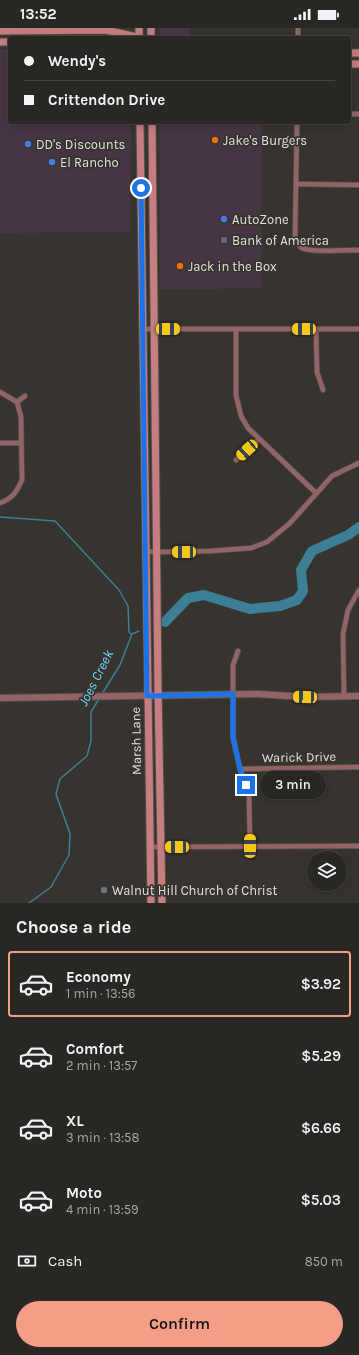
<!DOCTYPE html>
<html lang="en">
<head>
<meta charset="utf-8">
<style>
	body { margin:0; font-family:Karla,sans-serif; background:#312f2b; color:#f1f3f6; height:100vh; display:flex; flex-direction:column; font-size:15px; white-space:nowrap }
	* { box-sizing:border-box; margin:0 }
	p { font-size:13px; color:#a5a5a6 }
	.icon { flex:none; width:22px; height:22px; fill:none; stroke:currentColor; stroke-width:2; stroke-linecap:round; stroke-linejoin:round }
	.map { position:relative; height:875px; overflow:hidden }
	.side { display:flex; flex-direction:column; background:#292723; flex:1 }
	.side>* { flex:none }
	.banner { position:absolute; left:8px; top:8px; width:343px; height:88px; border-radius:4px; box-shadow:0 2px 10px #0003,0 0 0 1px #454441; display:grid; align-content:center; height:88px; padding:0 16px; background:#292723 }
	.fabs { position:absolute; left:307px; top:823px; display:grid; gap:8px }
	.fabs a { display:grid; place-items:center; width:40px; height:40px; border-radius:50%; background:#292723; box-shadow:0 2px 10px #0003,0 0 0 1px #454441; font-size:20px }
	.end { position:absolute; width:18px; height:18px; margin:-9px; border:5px solid #1a73e8; background:#fff; box-shadow:0 0 0 2px #fff }
	.from { border-radius:50% }
	.bubble { position:absolute; height:28px; border-radius:14px; background:#292723; box-shadow:0 2px 10px #0003,0 0 0 1px #454441; font-size:13px; font-weight:600; line-height:28px; text-align:center }
	.car { position:absolute; width:12px; height:24px; margin:-12px -6px; border-radius:5px; box-shadow:0 0 3px 1px #0007; background:linear-gradient(#f5c518 24%,#345 0 40%,#f5c518 0 76%,#345 0 86%,#f5c518 0) }
	.banner b { display:flex; align-items:center; gap:14px; height:38px; font-size:15px }
	.banner b+b { border-top:1px solid #454441 }
	.banner i { width:10px; height:10px; background:#f1f3f6 }
	ul { padding:0; list-style:none }
	li { display:flex; align-items:center; gap:12px; height:66px; margin:0 8px 6px; padding:0 8px; border:2px solid transparent; border-radius:4px }
	li div { flex:1 }
	li b { display:block; font-size:15px }
	li em { font-style:normal; font-weight:600 }
	li.active { border-color:#f49e87 }
	li>.icon { width:36px; height:36px; stroke-width:1.5 }
	h2 { padding:0 16px; font-size:18px; line-height:48px }
	.pay { display:flex; align-items:center; gap:10px; height:44px; padding:0 16px; font-size:15px }
	.pay p { margin-inline-start:auto }
	.action { display:flex; gap:8px; margin-top:auto; padding:8px 16px }
	.action a { flex:1; height:46px; border-radius:24px; background:#f49e87; color:#111; font-size:16px; font-weight:600; line-height:46px; text-align:center }
	.status { display:flex; justify-content:space-between; align-items:center; height:28px; padding:0 20px; background:#292723; direction:ltr }
	.status svg { height:11px; fill:currentColor }
	.map>svg:first-child { display:block }
</style>
</head>
<body>
<div class="status"><b>13:52</b><svg viewBox="0 0 49 12"><path d="M0 12V9h3v3zM5 12V6h3v6zM10 12V3h3v9zM15 12V0h3v12zM26 1h20v11H26zM47 4h2v5h-2z"/></svg></div>
<div class="map">
<svg width="359" height="875" viewBox="0 0 359 875">
	<rect width="100%" height="100%" fill="#37342f"/>
	<g fill="#463643">
		<polygon points="159,0 190,0 190,10 165,10 159,8"/>
		<polygon points="0,21 10,21 10,94 131,94 130,204 0,205"/>
		<polygon points="159,94 262,94 261,260 160,262"/>
	</g>
	<g fill="none" stroke-linecap="round" stroke-linejoin="round">
		<g stroke="#3d7f94" stroke-width="1.5">
			<polyline points="0,489 55,493 119,562 128,578 129,604 131,606"/>
			<polyline points="102,666 120,637 132,606 139,603"/>
			<polyline points="29,875 51,859 69,827 70,806 56,766 60,751 87,728 91,713 91,684 99,671"/>
		</g>
		<polyline stroke="#3d7f94" stroke-width="10" points="165,594 188,570 204,567 250,581 280,578 297,572 303,563 301,542 312,523 348,507 359,499"/>
		<defs>
			<g id="minor">
				<polyline points="298,0 298,10"/>
				<polyline points="349,86 359,86"/>
				<path d="M297 94 295 210C296 214 298 217 302 220 312 225 346 222 359 222"/>
				<polyline points="296,156 359,157"/>
				<polyline points="143,301 359,301"/>
				<polyline points="236,301 236,367 241,388 248,400 316,465"/>
				<polyline points="316,301 317,344 323,362"/>
				<path d="M0 364 17 374 21 389 22 452C16 465 13 470 0 475"/>
				<polyline points="17,374 25,368"/>
				<polyline points="0,415 21,415"/>
				<polyline points="236,432 259,411"/>
				<polyline points="145,523 156,524 211,523 251,520 267,514 290,495 332,448 359,435"/>
				<polyline points="238,623 233,637 233,709 240,741 249,767 250,818"/>
				<polyline points="344,668 343,606 348,582 359,562"/>
				<polyline points="240,741 359,739"/>
				<polyline points="150,819 359,818"/>
			</g>
			<polyline id="tertiary" points="0,670 258,666 305,669 359,668"/>
			<g id="secondary">
				<polyline points="139,0 139,10"/>
				<polyline points="151,0 151,10"/>
				<polyline points="0,3 106,2 141,10"/>
				<polyline points="0,14 10,14"/>
				<polyline points="349,25 359,25"/>
				<polyline points="349,36 359,36"/>
				<polyline points="140,94 151,875"/>
				<polyline points="152,94 158,661 162,875"/>
			</g>
		</defs>
		<use href="#minor" stroke="#53504b" stroke-width="6"/>
		<use href="#tertiary" stroke="#53504b" stroke-width="8"/>
		<use href="#secondary" stroke="#53504b" stroke-width="9"/>
		<use href="#minor" stroke="#936465" stroke-width="4.5"/>
		<use href="#tertiary" stroke="#936465" stroke-width="6"/>
		<use href="#secondary" stroke="#c77e80" stroke-width="7"/>
	</g>
	<g fill="none" stroke-linecap="round" stroke-linejoin="round">
		<polyline stroke="#1a73e8" stroke-width="5" points="141,160 147,668 233,666 233,709 240,741 246,757"/>
	</g>
	<g fill="#e8710a" stroke="#37342f" stroke-width="1.5">
		<circle cx="215" cy="112" r="4"/>
		<circle cx="180" cy="238" r="4"/>
	</g>
	<g fill="#3f7fe0" stroke="#37342f" stroke-width="1.5">
		<circle cx="28" cy="116" r="4"/>
		<circle cx="52" cy="134" r="4"/>
		<circle cx="224" cy="191" r="4"/>
	</g>
	<circle fill="#5c6f8a" stroke="#37342f" stroke-width="1.5" cx="224" cy="212" r="4"/>
	<circle fill="#6b7280" stroke="#37342f" stroke-width="1.5" cx="104" cy="862" r="4"/>
	<g text-anchor="middle" dominant-baseline="central" stroke-width="3.5" stroke-linejoin="round" paint-order="stroke">
		<g font-size="13" fill="#e3e0dd" stroke="#37342f" text-anchor="start">
			<text x="223" y="112">Jake's Burgers</text>
			<text x="36" y="116">DD's Discounts</text>
			<text x="60" y="134">El Rancho</text>
			<text x="232" y="191">AutoZone</text>
			<text x="232" y="212">Bank of America</text>
			<text x="188" y="238">Jack in the Box</text>
			<text x="112" y="862">Walnut Hill Church of Christ</text>
		</g>
		<g font-size="13" fill="#e3e0dd" stroke="#37342f">
			<text transform="translate(136 713) rotate(-91)">Marsh Lane</text>
			<text transform="translate(299 729) rotate(-1)">Warick Drive</text>
		</g>
		<g font-size="14" font-style="italic" fill="#6ed3f3" stroke="#37342f">
			<text transform="translate(96 650) rotate(-63)">Joes Creek</text>
		</g>
	</g>
</svg>
<div class="fabs">
<a><svg class="icon" aria-label="layers" viewBox="0 0 24 24"><path d="M12 4l9 5-9 5-9-5zM3 14l9 5 9-5"/></svg></a>
</div>
<i class="end from" style="left:141px;top:160px"></i>
<i class="end" style="left:246px;top:757px"></i>
<div class="bubble" style="left:260px;top:743px;width:66px">3 min</div>
<i class="car" style="left:168px;top:301px;rotate:90deg"></i>
<i class="car" style="left:304px;top:301px;rotate:270deg"></i>
<i class="car" style="left:247px;top:422px;rotate:228deg"></i>
<i class="car" style="left:184px;top:524px;rotate:270deg"></i>
<i class="car" style="left:305px;top:669px;rotate:272deg"></i>
<i class="car" style="left:250px;top:818px;rotate:0deg"></i>
<i class="car" style="left:177px;top:819px;rotate:270deg"></i>
<div class="banner">
<b><i class="from"></i>Wendy's</b>
<b><i></i>Crittendon Drive</b>
</div>
</div>
<section class="side">
<h2>Choose a ride</h2>
<ul>
<li class="active"><svg class="icon" aria-label="car" viewBox="0 0 24 24"><path d="M5 17H2v-5l4-1 3-4h7l3 4 3 1v5h-3M9 17h6M6 11h13"/><circle cx="7" cy="17" r="2"/><circle cx="17" cy="17" r="2"/></svg><div><b>Economy</b><p>1 min · 13:56</p></div><em>$3.92</em></li>
<li><svg class="icon" aria-label="car" viewBox="0 0 24 24"><path d="M5 17H2v-5l4-1 3-4h7l3 4 3 1v5h-3M9 17h6M6 11h13"/><circle cx="7" cy="17" r="2"/><circle cx="17" cy="17" r="2"/></svg><div><b>Comfort</b><p>2 min · 13:57</p></div><em>$5.29</em></li>
<li><svg class="icon" aria-label="car" viewBox="0 0 24 24"><path d="M5 17H2v-5l4-1 3-4h7l3 4 3 1v5h-3M9 17h6M6 11h13"/><circle cx="7" cy="17" r="2"/><circle cx="17" cy="17" r="2"/></svg><div><b>XL</b><p>3 min · 13:58</p></div><em>$6.66</em></li>
<li><svg class="icon" aria-label="car" viewBox="0 0 24 24"><path d="M5 17H2v-5l4-1 3-4h7l3 4 3 1v5h-3M9 17h6M6 11h13"/><circle cx="7" cy="17" r="2"/><circle cx="17" cy="17" r="2"/></svg><div><b>Moto</b><p>4 min · 13:59</p></div><em>$5.03</em></li>
</ul>
<div class="pay"><svg class="icon" aria-label="cash" viewBox="0 0 24 24"><path d="M3 7h18v10H3z"/><circle cx="12" cy="12" r="2"/></svg>Cash<p>850 m</p></div>
<div class="action"><a>Confirm</a></div>
</section>
</body>
</html>
